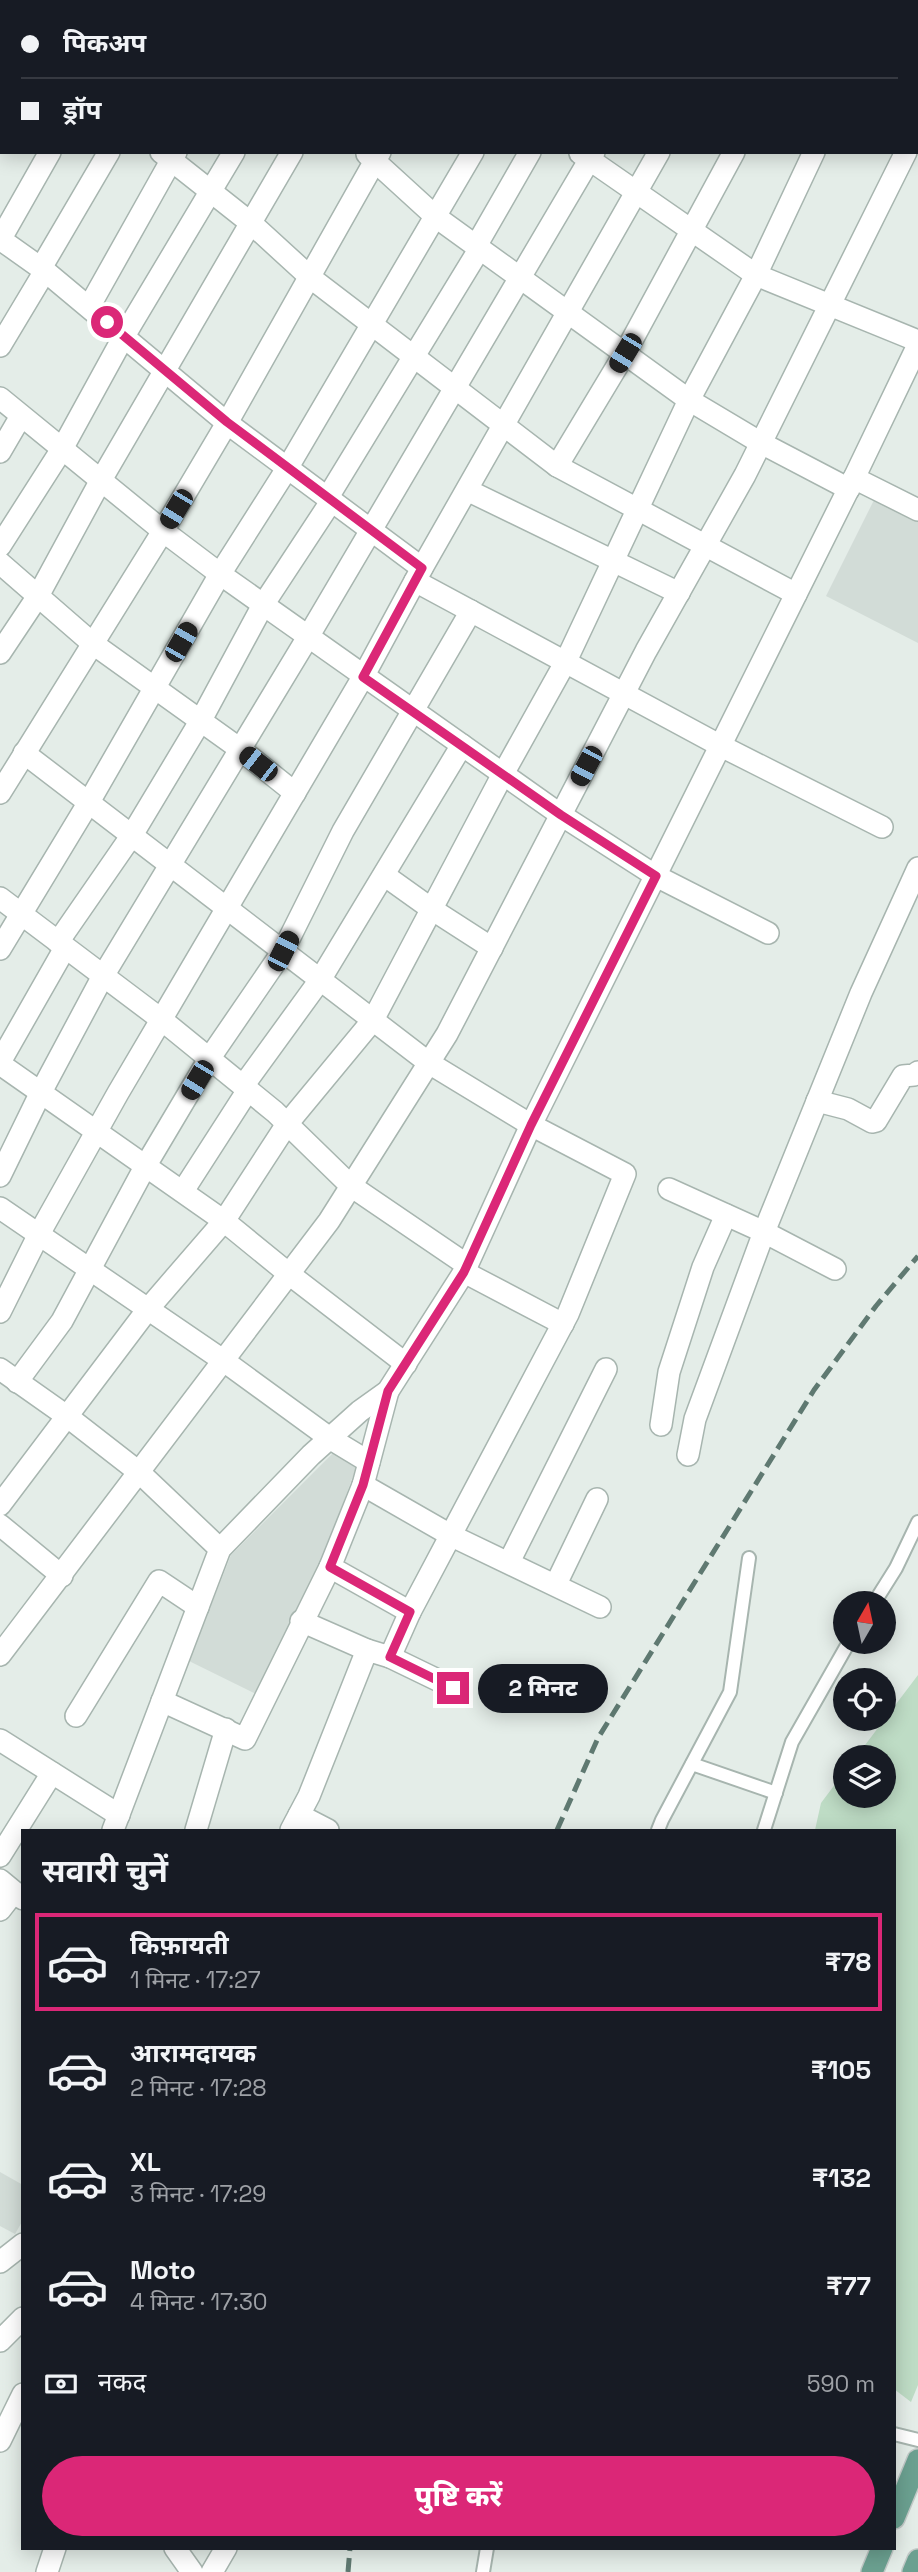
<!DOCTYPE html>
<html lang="hi">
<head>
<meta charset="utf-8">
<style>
	body { margin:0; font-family:"Space Grotesk","Noto Sans Devanagari",sans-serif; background:#20242c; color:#f1f3f6; height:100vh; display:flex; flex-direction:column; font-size:26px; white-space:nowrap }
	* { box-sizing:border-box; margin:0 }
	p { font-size:23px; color:#9ea1a6 }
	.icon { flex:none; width:38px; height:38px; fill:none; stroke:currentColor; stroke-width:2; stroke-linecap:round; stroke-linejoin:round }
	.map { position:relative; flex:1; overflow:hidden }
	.panel { position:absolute; left:21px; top:1829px; width:875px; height:721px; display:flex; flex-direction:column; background:#171b24; border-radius:0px; box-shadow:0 4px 18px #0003 }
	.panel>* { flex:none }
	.top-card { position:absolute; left:0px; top:0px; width:919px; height:154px; box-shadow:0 4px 18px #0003; display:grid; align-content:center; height:154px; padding:0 21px; background:#171b24 }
	.needle { width:46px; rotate:9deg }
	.buttons { position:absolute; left:833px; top:1591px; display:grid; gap:14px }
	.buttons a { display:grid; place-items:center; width:63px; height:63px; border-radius:50%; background:#171b24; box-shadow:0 4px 18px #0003; font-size:35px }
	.end { position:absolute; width:32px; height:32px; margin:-16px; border:9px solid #db2777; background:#fff; box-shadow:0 0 0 4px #fff }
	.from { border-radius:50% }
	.bubble { position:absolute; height:49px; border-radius:24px; background:#171b24; box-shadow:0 4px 18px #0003; font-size:23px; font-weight:800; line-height:49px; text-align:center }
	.car { position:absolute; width:21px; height:42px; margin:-21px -10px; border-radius:9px; box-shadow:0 0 5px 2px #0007; background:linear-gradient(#222 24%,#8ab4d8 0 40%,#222 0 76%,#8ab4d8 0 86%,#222 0) }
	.top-card b { display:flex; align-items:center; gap:24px; height:66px; font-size:26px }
	.top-card b+b { border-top:2px solid #363941 }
	.top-card i { width:18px; height:18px; background:#f1f3f6 }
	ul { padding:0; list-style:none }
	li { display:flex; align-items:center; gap:21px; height:98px; margin:0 14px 10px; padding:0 7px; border:4px solid transparent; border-radius:0px }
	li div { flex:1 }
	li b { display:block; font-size:26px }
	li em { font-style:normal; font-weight:800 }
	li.selected { border-color:#db2777 }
	li>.icon { width:63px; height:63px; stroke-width:1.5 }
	h2 { padding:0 21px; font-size:32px; line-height:84px }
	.pay { display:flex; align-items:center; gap:18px; height:77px; padding:0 21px; font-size:26px }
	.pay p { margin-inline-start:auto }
	.button { display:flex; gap:14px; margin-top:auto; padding:14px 21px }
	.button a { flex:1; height:80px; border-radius:42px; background:#db2777; color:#fff; font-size:28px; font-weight:800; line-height:80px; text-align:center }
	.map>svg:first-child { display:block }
</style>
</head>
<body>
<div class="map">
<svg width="918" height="2572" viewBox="0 0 918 2572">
	<rect width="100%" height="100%" fill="#e4ede8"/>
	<g fill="#d2dcd7">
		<polygon points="876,496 918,516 918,643 826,596"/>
		<polygon points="333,1453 356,1468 328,1544 260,1696 189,1661 231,1555"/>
		<polygon points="0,2172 23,2185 23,2220 15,2234 0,2226"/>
	</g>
	<polygon fill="#bedcc5" points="918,1675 918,2385 911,2402 894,2389 894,1830 815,1830 821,1803 845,1771 845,1796 884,1796 884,1757 856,1757"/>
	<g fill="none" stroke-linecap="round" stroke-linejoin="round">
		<defs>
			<g id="service">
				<polyline points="874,1603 896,1568 918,1522"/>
				<polyline points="692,1764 776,1793"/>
				<polyline points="658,1830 662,1820 730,1692 749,1558"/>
				<polyline points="764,1830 792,1742 849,1642"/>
				<polyline points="894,2434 918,2440"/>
				<polyline points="483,2572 487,2548"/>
			</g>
			<g id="minor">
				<polyline points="168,0 171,2"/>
				<polyline points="374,0 377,2"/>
				<polyline points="69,2 70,0"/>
				<polyline points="137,2 138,0"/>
				<polyline points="198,2 199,0"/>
				<polyline points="260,2 261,0"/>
				<polyline points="320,2 321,0"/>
				<polyline points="466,2 467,0"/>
				<polyline points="564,2 565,0"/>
				<polyline points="621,2 622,0"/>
				<polyline points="682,2 683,0"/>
				<polyline points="745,2 746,0"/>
				<polyline points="889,2 890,0"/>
				<polyline points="917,99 918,97"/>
				<polyline points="0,120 2,117"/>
				<polyline points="917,129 918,127"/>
				<polyline points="161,152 252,224 311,278 557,466 796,594"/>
				<polyline points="580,153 756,275 918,341"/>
				<polyline points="367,154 436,217 689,400 761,443 849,489"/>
				<polyline points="0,239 45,271 227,423 422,568"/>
				<polyline points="0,240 50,152"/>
				<polyline points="476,246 530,152"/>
				<polyline points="41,268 109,152"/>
				<polyline points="89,307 176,152"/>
				<polyline points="0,346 45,271"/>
				<polyline points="0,398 163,531 220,574 561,815 656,876 768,933"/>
				<polyline points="0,452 21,416"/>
				<polyline points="557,466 625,353 734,152"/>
				<polyline points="854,478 918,510"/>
				<polyline points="467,490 679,593"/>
				<polyline points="328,497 480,248"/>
				<polyline points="0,546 62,449 124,336 234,152"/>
				<polyline points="0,563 92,643 240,749 295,793"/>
				<polyline points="415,581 721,746 882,827"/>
				<polyline points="0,653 38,596 101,480 292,152"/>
				<polyline points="24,753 429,1063 531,1125 625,1174 568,1314 410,1612 390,1657 367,1650 309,1796 291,1830"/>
				<polyline points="0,793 163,531 227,423 380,152"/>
				<polyline points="384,875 433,910 492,948"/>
				<polyline points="0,898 162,1020 275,1112 351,1186 467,1265"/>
				<polyline points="58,942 132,835 201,720 263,605 332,500"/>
				<polyline points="0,949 89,802 220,574 288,467 473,152"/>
				<polyline points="0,1062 65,948"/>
				<polyline points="0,1064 224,1221 289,1274 406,1364"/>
				<polyline points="243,1086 320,980 462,745"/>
				<polyline points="817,1101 848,1109 872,1122 876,1121 903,1076 914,1075 918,1072"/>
				<polyline points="0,1176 41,1092 103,976 308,637 594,152"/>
				<polyline points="669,1189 764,1232 835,1269"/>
				<polyline points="183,1191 248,1090"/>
				<polyline points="0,1208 224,1361 331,1439 369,1462"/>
				<polyline points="464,1272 563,1324"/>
				<polyline points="0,1312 39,1234 118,1093 363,677 422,568 659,152"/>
				<polyline points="0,1369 68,1417 140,1473 220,1549"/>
				<polyline points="17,1382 62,1321 146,1165 209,1059 283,951 343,831 471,611"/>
				<polyline points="388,1391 363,1485 452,1536 600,1607"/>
				<polyline points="661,1425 669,1372 703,1267 726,1215"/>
				<polyline points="688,1455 695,1419 764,1232 861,993 918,868"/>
				<polyline points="363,1485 330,1567 410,1612"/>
				<polyline points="0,1505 148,1309 224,1221 287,1124 373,1020 503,774 566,661 689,400 756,275 814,152"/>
				<polyline points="0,1525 62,1576"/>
				<polyline points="509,1562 606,1369"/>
				<polyline points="556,1584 597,1499"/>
				<polyline points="301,1621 367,1650"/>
				<polyline points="0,1655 329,1221 447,1034 646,651 745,475 906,152"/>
				<polyline points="390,1657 452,1687"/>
				<polyline points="162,1701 245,1739 330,1567"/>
				<polyline points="76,1716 159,1581 198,1607"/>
				<polyline points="0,1740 119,1815"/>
				<polyline points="299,1815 328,1830"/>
				<polyline points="196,1830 226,1729"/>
				<polyline points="0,1856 52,1773"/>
				<polyline points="0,1880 23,1899"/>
				<polyline points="0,1910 14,1892"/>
				<polyline points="0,2262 23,2244"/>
				<polyline points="0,2341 23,2318"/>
				<polyline points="0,2441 23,2394"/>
				<polyline points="47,2572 55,2548"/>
				<polyline points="212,2572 226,2548"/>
			</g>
			<g id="tertiary">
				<polyline points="113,1830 220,1549 311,1455 360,1411 388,1391 464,1272 531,1125 854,478 918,345"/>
				<polyline points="175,2548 192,2572"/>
			</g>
			<g id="secondary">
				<polyline points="774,0 776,2"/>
				<polyline points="917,110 918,111"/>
			</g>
			<g id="primary">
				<polyline points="894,2518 918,2460"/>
				<polyline points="872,2572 882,2548"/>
				<polyline points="913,2572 918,2560"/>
			</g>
		</defs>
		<use href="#service" stroke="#a7b5af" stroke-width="16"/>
		<use href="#minor" stroke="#a7b5af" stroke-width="24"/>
		<use href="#tertiary" stroke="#a7b5af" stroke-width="24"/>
		<use href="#secondary" stroke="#a3b8b0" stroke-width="24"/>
		<use href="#primary" stroke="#c2c9c7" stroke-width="24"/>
		<use href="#service" stroke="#fff" stroke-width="12"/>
		<use href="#minor" stroke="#fff" stroke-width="21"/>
		<use href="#tertiary" stroke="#fff" stroke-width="21"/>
		<use href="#secondary" stroke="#fff" stroke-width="21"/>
		<use href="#primary" stroke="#6ba090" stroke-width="21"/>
		<g stroke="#5f7971" stroke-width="5" stroke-dasharray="14 7" stroke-linecap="butt">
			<polyline points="557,1830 598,1738 814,1390 876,1306 918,1256"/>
			<polyline points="348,2572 350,2548"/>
		</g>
	</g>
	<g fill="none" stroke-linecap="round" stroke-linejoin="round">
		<polyline stroke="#db2777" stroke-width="9" points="107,322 227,422 422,568 363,677 561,815 656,876 531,1125 464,1272 388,1391 363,1485 330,1567 410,1612 390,1657 453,1688"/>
	</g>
</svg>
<div class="buttons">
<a><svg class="needle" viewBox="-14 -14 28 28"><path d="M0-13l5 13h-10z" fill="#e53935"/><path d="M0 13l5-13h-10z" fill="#9ea1a6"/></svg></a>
<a><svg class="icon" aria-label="locate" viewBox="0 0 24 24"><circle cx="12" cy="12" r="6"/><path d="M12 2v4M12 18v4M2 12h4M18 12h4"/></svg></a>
<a><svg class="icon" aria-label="layers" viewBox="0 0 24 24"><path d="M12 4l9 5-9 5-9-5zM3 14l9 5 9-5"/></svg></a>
</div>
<i class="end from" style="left:107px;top:322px"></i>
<i class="end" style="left:453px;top:1688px"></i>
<div class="bubble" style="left:478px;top:1664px;width:130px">2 मिनट</div>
<i class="car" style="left:625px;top:353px;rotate:211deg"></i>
<i class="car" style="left:176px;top:509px;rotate:211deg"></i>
<i class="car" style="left:181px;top:642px;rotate:30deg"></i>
<i class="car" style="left:258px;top:764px;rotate:308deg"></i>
<i class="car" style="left:586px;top:766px;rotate:208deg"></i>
<i class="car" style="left:283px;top:951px;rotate:27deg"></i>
<i class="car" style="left:197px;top:1080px;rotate:211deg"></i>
<div class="top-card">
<b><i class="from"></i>पिकअप</b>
<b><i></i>ड्रॉप</b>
</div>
<section class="panel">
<h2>सवारी चुनें</h2>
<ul>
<li class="selected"><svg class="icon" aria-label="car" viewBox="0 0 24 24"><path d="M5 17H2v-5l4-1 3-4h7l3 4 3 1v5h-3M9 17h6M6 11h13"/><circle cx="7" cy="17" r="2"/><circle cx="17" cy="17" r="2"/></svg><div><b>किफ़ायती</b><p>1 मिनट · 17:27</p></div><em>₹78</em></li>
<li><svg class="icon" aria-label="car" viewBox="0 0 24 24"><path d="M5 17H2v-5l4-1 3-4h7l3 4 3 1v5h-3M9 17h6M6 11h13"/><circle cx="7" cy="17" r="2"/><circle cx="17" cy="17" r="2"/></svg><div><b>आरामदायक</b><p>2 मिनट · 17:28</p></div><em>₹105</em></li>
<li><svg class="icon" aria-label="car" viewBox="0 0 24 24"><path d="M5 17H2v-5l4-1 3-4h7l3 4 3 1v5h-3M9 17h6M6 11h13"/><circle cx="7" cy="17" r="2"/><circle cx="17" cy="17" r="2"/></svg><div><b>XL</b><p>3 मिनट · 17:29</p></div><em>₹132</em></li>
<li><svg class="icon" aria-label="car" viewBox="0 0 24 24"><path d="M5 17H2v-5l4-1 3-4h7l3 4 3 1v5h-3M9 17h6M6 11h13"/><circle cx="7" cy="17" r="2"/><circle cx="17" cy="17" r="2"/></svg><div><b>Moto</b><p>4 मिनट · 17:30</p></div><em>₹77</em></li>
</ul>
<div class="pay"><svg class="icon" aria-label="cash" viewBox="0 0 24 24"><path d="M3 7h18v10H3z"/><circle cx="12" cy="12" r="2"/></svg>नकद<p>590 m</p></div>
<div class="button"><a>पुष्टि करें</a></div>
</section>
</div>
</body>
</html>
